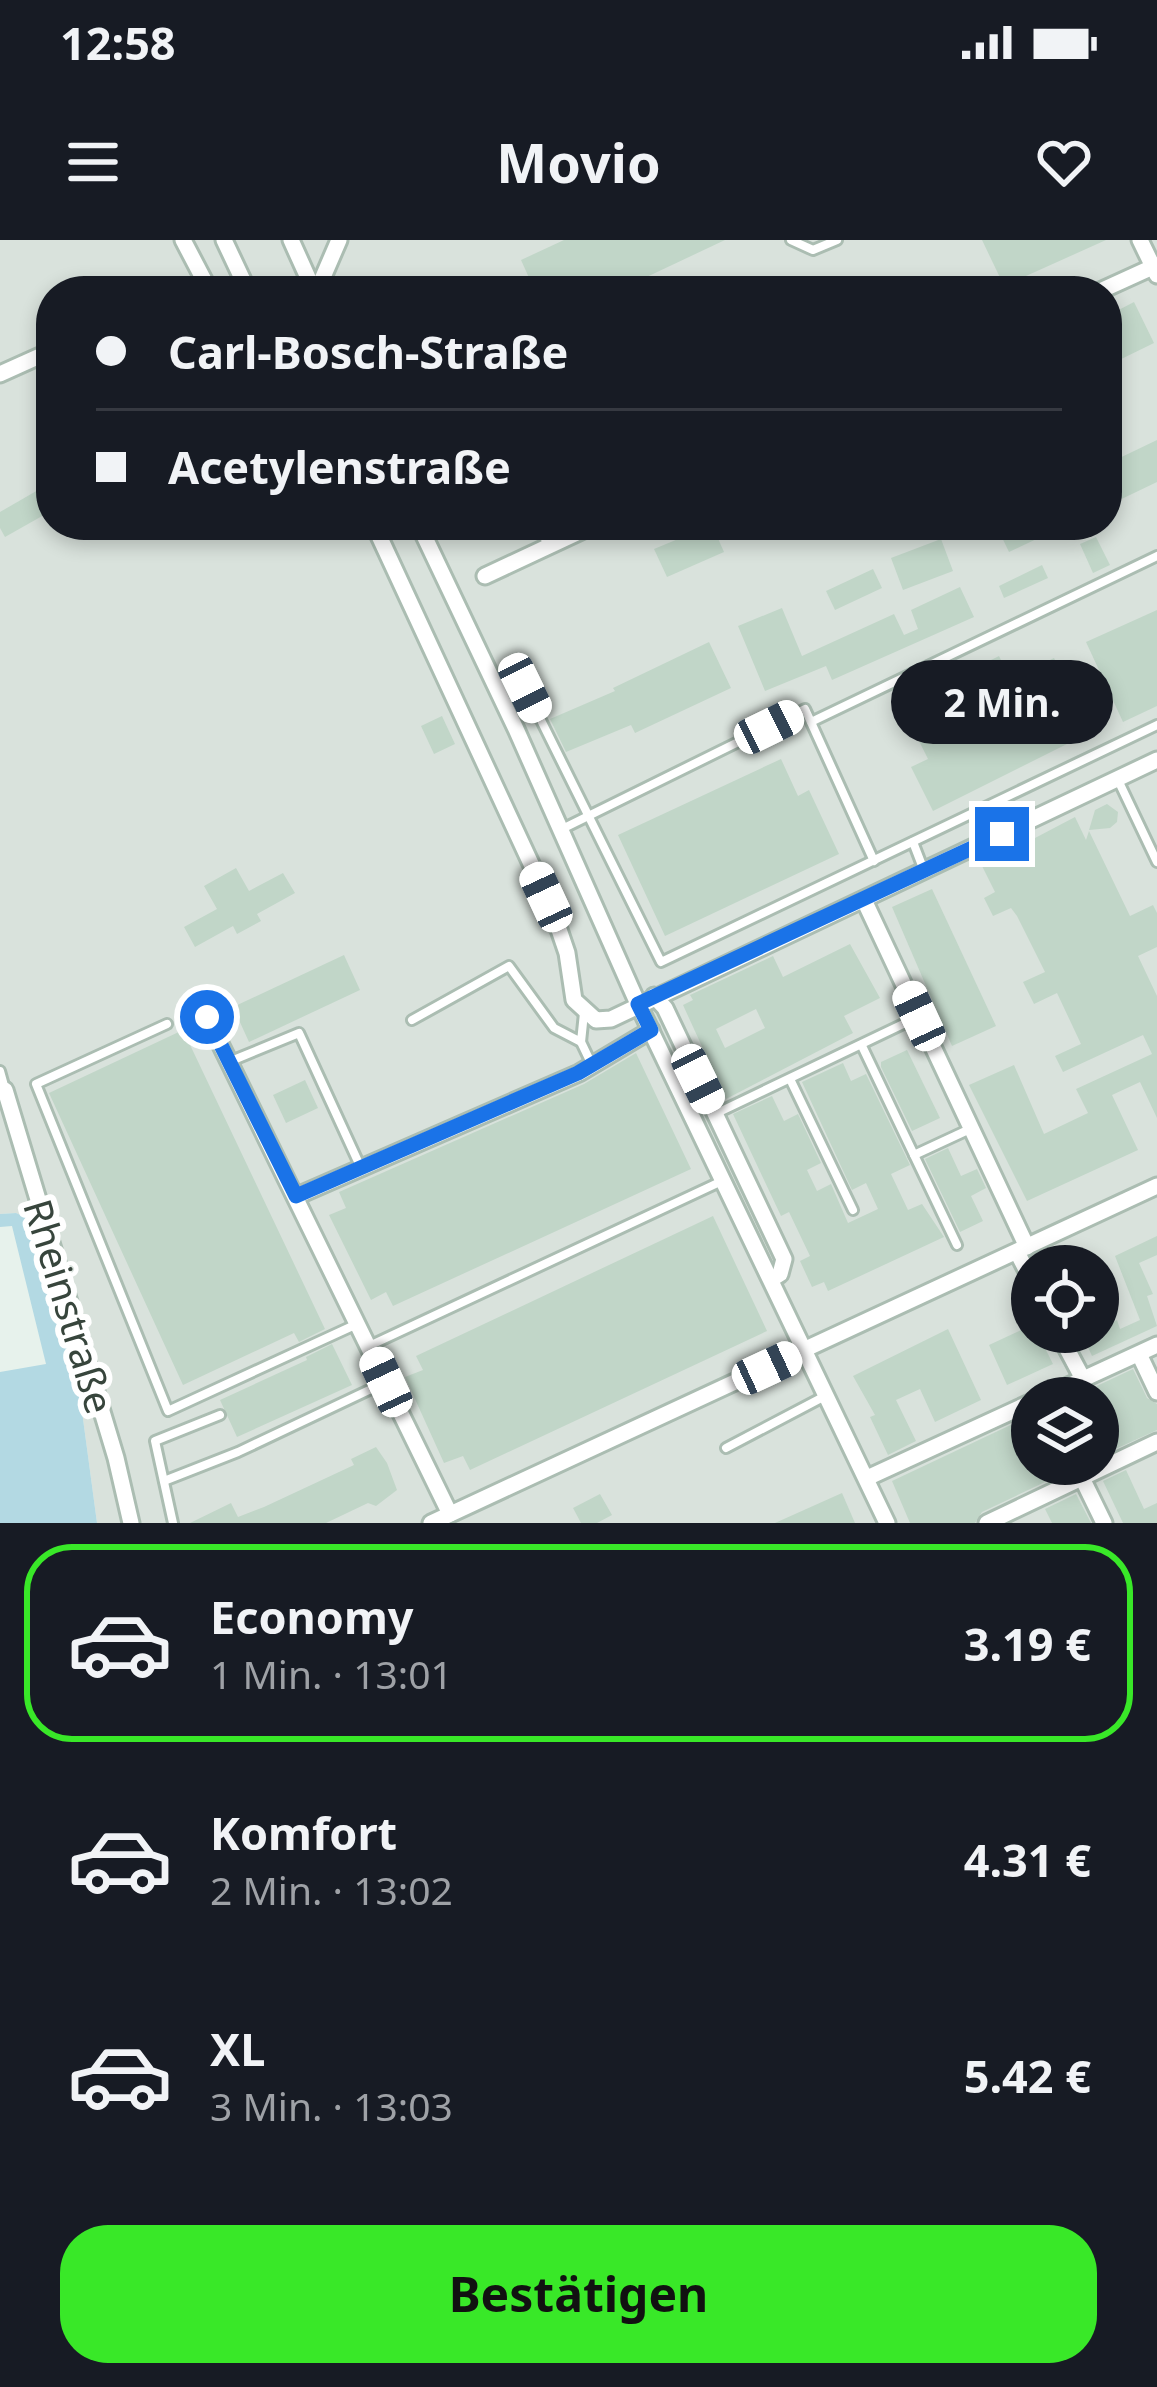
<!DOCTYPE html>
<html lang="de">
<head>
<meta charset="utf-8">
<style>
	body { margin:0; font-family:"Noto Sans",sans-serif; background:#242831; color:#f1f3f6; height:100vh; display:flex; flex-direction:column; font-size:45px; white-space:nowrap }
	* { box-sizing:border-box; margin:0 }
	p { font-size:39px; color:#9ea1a6 }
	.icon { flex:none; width:66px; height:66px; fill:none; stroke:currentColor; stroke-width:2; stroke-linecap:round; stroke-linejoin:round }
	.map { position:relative; height:1283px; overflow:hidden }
	.drawer { display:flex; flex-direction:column; background:#171b24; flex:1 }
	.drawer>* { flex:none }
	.hud { position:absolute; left:36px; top:36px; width:1086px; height:264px; border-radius:48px; box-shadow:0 6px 18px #0003; display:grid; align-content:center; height:264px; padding:0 60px; background:#171b24 }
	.tools { position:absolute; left:1011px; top:1005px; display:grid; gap:24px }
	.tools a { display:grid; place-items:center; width:108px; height:108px; border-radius:50%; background:#171b24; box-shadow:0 6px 18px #0003; font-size:60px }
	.end { position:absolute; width:54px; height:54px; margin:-27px; border:15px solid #1a73e8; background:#fff; box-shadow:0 0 0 6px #fff }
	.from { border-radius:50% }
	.bubble { position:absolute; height:84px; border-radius:42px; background:#171b24; box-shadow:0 6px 18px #0003; font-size:39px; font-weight:700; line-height:84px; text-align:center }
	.car { position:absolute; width:36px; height:72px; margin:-36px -18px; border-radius:15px; box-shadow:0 0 9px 3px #0007; background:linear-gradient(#fff 24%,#345 0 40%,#fff 0 76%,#345 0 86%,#fff 0) }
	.hud b { display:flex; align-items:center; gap:42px; height:114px; font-size:45px }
	.hud b+b { border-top:3px solid #363941 }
	.hud i { width:30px; height:30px; background:#f1f3f6 }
	ul { padding:21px 0 0; list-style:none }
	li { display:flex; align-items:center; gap:36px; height:198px; margin:0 24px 18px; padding:0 36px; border:6px solid transparent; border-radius:48px }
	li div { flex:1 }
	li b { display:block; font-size:45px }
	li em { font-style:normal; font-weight:700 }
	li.current { border-color:#39e828 }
	li>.icon { width:108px; height:108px; stroke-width:1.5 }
	.cta { display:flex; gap:24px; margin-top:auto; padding:24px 60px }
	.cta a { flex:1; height:138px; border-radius:48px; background:#39e828; color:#111; font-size:48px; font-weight:700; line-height:138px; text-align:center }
	.status { display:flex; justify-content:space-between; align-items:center; height:84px; padding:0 60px; background:#171b24; direction:ltr }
	.status svg { height:33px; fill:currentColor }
	header { display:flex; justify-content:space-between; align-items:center; height:156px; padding:0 60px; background:#171b24; font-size:54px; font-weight:700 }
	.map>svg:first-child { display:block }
</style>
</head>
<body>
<div class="status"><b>12:58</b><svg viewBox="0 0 49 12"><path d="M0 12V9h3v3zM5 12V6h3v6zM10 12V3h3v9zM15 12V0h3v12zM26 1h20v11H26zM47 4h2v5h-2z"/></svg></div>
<header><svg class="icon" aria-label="menu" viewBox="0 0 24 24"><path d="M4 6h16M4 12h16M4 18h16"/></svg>Movio<svg class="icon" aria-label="heart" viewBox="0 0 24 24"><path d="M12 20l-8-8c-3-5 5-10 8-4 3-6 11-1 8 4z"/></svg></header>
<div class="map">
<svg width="1157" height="1283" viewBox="0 0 1157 1283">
	<rect width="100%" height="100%" fill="#e7f2ec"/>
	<path fill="#d9e2dc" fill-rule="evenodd" d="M0 0H1157V1283H97L81 1164 84 1150 35 982 16 973 0 974ZM51 51H1107V285H51ZM1032 1026H1098V1092H1032ZM1032 1158H1098V1224H1032Z"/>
	<polygon fill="#b3d9e3" points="16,973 34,981 84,1150 81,1164 97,1283 0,1283 0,1132 46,1124 12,986 0,987 0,974"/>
	<g fill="#c1d6c8" fill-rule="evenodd">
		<polygon points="564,0 725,0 617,51 535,51 521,20"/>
		<polygon points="982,0 1106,0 1004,46"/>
		<polygon points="1134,62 1154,103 1107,126 1107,76"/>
		<polygon points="1157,200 1157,242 1107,266 1107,224"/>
		<polygon points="45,246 51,257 51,271 5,297 0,288 0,272"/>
		<polygon points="712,285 724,312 667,337 654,309"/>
		<polygon points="996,285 1066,285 1009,312"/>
		<polygon points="1096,297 1110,325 1093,333 1080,304"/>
		<polygon points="941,299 953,331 903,350 891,318"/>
		<polygon points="1042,325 1048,338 1004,358 999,346"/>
		<polygon points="873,329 882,348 835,370 826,351"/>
		<polygon points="960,347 974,377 832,440 826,426 765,451 738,386 782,368 802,416 894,374 904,395 918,389 911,370"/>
		<polygon points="1157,370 1157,466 1123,482 1086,402"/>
		<polygon points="709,402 731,448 635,493 631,485 566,512 550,479 615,451 613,448"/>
		<polygon points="999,416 1011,440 1054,418 1091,492 933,571 911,527 928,519 911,485 929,476 912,443 954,422 961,435"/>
		<polygon points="442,476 455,504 434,514 421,486"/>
		<polygon points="781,519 798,556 809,550 839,614 665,696 618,595"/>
		<polygon points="1107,564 1118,572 1117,582 1110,588 1089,590 1095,570"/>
		<polygon points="1075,577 1086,600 1089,591 1130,676 1153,665 1157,673 1157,707 1138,716 1157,756 1157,878 1140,842 1112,855 1138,910 1027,961 969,845 1014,825 1044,894 1088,873 1076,849 1152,814 1143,795 1063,832 1055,816 1081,804 1057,753 1034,764 1023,742 1045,732 1017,676 1011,668 993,676 984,658 995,652 982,626"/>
		<polygon points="236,628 249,651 283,633 295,653 257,674 261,681 237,694 233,686 195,707 184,687 217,669 204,646"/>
		<polygon points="932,649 996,786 952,806 892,667"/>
		<path d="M850 704 880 758 844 776 853 793 726 859 683 765 693 760 690 755 773 716 783 737ZM756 769 765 788 725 808 716 789Z"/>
		<polygon points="344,715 360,750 249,802 233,767"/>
		<polygon points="183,790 325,1089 299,1102 294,1093 183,1145 49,853"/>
		<polygon points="907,810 940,878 912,891 881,827 881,822"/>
		<polygon points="636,813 691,929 393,1066 386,1052 371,1060 329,975 346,968 339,952 584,844"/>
		<polygon points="843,823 851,841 866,834 910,925 891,934 908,970 922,964 944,997 828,1051 824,1042 812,1047 800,1021 810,1016 789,972 781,976 733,874 772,856 784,881 798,874 821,923 807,930 817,951 831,944 848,983 878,969 866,943 852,950 802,842"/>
		<polygon points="305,840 318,868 286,883 273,855"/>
		<polygon points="948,908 961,936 977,929 986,948 971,956 983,981 960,992 925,919"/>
		<polygon points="713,976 767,1091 470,1230 463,1216 444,1223 405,1137 423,1130 416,1116"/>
		<polygon points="1157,996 1157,1015 1139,1023 1153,1054 1147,1056 1157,1086 1092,1116 1081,1092 1098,1092 1098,1052 1112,1083 1117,1080 1120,1089 1140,1080 1115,1016"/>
		<polygon points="1032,1085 1032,1092 1037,1092 1053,1124 1007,1145 989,1105"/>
		<polygon points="948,1089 981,1160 935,1182 920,1149 896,1160 916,1201 888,1215 870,1177 875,1175 853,1136"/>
		<polygon points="332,1104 352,1145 237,1197 220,1160 307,1120 306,1117"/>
		<polygon points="1133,1129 1147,1158 1157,1164 1157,1190 1098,1217 1098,1158 1071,1158"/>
		<polygon points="1032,1175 1032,1224 1083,1224 982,1272 975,1283 910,1283 892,1241"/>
		<polygon points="376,1207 387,1223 397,1250 376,1266 368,1263 326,1283 190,1283 231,1263 238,1277 264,1267 354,1225 351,1219"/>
		<polygon points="1126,1230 1144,1269 1157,1263 1157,1283 1123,1283 1103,1241"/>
		<polygon points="842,1253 855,1283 775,1283"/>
		<polygon points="600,1254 612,1275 597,1283 581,1283 573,1268"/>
		<polygon points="1076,1254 1091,1283 1052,1283 1045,1269"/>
	</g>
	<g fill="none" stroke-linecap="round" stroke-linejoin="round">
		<defs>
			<g id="service">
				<polyline points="791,0 813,10 837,0"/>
				<polyline points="539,285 548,306"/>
				<polyline points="525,448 661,722 1157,485"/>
				<polyline points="811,482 1157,316"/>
				<polyline points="1118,540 1157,622"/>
				<polyline points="562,589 805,469 874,621"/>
				<polyline points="913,602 923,628"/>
				<polyline points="412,780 509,726 554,788 581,802 584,773"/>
				<polyline points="167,784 36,844 168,1171 357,1084"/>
				<polyline points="581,802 592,825"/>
				<polyline points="862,806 957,1005"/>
				<polyline points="231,821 299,793 361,928"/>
				<polyline points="0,831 5,849"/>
				<polyline points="790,839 853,970"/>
				<polyline points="715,874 918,777"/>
				<polyline points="914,915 970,889"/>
				<polyline points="369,1106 722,941"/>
				<polyline points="726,1208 827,1155"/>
				<polyline points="164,1241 238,1212 386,1142"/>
				<polyline points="173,1283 155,1201 220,1175"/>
			</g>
			<g id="minor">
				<polyline points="183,0 205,42 186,51"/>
				<polyline points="224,0 248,51"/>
				<polyline points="291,0 314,51"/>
				<polyline points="1140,0 1157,35"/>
				<polyline points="317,51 339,0"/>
				<polyline points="1100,51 1157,25"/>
				<polyline points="0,134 51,111"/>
				<polyline points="374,285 552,669 567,713 574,760 596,780 611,779 1157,520"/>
				<polyline points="419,285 516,489 638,764 887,1283"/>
				<polyline points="485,336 594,285"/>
				<polyline points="864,660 1027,1007"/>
				<polyline points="654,756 665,768 784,1019 780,1034 772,1039"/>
				<polyline points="207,777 450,1274"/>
				<polyline points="5,850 116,1218 131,1283"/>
				<polyline points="297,956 579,833 651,790"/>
				<polyline points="1017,1012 1032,1041"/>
				<polyline points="1058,1092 1083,1139"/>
				<polyline points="1139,1114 1157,1152"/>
				<polyline points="1042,1158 1157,1105"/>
				<polyline points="867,1238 1032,1162"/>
				<polyline points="1082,1238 1104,1283"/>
				<polyline points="431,1283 1157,946"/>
				<polyline points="987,1283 1157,1202"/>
			</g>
		</defs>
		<use href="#service" stroke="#abbdb2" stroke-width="14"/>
		<use href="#minor" stroke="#abbdb2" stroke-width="21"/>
		<use href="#service" stroke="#fff" stroke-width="8"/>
		<use href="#minor" stroke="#fff" stroke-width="15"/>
	</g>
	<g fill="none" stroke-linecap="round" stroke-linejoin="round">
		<polyline stroke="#1a73e8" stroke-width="15" points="207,777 296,956 578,833 651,790 638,764 1002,594"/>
	</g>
	<g text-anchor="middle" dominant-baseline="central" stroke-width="12" stroke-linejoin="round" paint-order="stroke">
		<g font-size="39" fill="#37453c" stroke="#fff">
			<text transform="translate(70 1066) rotate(73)">Rheinstraße</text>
		</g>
	</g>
</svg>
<div class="tools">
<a><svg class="icon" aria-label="locate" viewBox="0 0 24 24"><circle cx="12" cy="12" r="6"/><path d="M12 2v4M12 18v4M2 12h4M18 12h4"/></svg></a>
<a><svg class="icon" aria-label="layers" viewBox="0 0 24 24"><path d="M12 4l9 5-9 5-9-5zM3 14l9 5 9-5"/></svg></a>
</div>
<i class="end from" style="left:207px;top:777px"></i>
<i class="end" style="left:1002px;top:594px"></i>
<div class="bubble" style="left:891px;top:420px;width:222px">2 Min.</div>
<i class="car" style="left:525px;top:448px;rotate:154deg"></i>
<i class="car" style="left:769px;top:487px;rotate:64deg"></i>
<i class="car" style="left:546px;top:657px;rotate:335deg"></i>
<i class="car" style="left:919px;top:776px;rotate:335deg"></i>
<i class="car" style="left:698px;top:839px;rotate:154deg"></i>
<i class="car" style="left:767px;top:1128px;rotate:65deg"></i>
<i class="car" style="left:386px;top:1142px;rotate:335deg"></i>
<div class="hud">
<b><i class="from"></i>Carl-Bosch-Straße</b>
<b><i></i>Acetylenstraße</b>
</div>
</div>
<section class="drawer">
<ul>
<li class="current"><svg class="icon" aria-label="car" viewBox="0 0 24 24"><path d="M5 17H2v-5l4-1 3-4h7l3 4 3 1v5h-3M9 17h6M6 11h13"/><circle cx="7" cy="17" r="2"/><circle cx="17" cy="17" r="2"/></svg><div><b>Economy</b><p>1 Min. · 13:01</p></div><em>3.19 €</em></li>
<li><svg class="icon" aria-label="car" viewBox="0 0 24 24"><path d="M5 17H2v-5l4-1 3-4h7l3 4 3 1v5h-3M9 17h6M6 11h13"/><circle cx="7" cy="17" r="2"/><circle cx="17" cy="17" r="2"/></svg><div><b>Komfort</b><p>2 Min. · 13:02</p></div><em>4.31 €</em></li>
<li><svg class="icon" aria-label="car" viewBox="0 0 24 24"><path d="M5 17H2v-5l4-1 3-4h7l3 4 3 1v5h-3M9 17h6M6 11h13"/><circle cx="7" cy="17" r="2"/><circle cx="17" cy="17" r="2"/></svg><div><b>XL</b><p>3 Min. · 13:03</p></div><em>5.42 €</em></li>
</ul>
<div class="cta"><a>Bestätigen</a></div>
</section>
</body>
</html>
